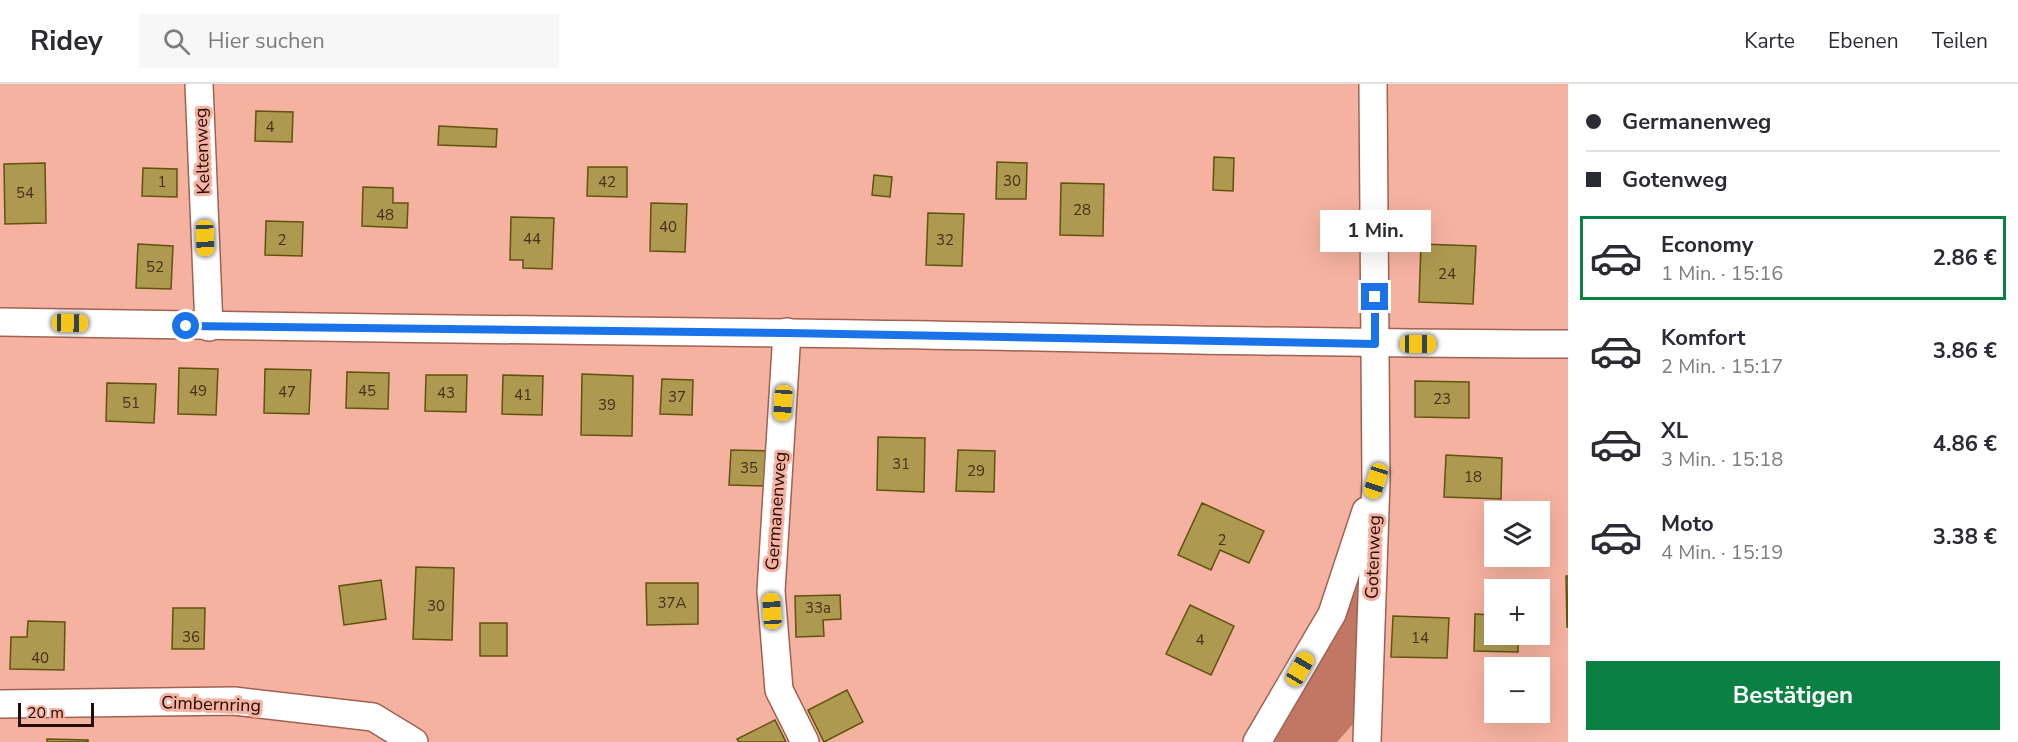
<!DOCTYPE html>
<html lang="de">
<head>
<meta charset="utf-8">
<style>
	body { margin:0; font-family:"Nunito Sans",sans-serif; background:#f7f7f7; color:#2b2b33; height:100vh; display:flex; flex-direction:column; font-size:22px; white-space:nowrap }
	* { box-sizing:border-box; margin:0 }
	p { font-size:20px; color:#7c7c81 }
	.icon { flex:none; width:33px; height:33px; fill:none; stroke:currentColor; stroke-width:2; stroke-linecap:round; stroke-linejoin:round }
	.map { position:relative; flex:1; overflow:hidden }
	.drawer { display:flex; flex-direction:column; background:#fff; width:450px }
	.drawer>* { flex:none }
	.top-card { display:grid; align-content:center; height:132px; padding:0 18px; background:#fff }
	.controls { position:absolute; left:1484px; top:417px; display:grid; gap:12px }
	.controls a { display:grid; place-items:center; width:66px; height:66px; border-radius:0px; background:#fff; box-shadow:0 6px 24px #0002; font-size:30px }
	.scale { position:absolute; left:18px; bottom:15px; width:76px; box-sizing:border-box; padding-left:6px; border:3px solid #240c07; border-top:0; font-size:16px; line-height:21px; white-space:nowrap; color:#240c07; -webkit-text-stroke:4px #f6b2a0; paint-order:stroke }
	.end { position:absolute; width:27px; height:27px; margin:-14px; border:8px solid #1a73e8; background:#fff; box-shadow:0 0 0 3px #fff }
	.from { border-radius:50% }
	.bubble { position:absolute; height:42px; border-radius:0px; background:#fff; box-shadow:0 6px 24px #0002; font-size:20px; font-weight:700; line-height:42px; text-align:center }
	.car { position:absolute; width:18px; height:36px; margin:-18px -9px; border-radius:8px; box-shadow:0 0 4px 2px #0007; background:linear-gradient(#f5c518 24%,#345 0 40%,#f5c518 0 76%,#345 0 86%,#f5c518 0) }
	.top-card b { display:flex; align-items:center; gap:21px; height:57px; font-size:22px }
	.top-card b+b { border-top:2px solid #e1e1e2 }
	.top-card i { width:15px; height:15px; background:#2b2b33 }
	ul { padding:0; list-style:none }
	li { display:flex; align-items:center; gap:18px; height:84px; margin:0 12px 9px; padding:0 6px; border:3px solid transparent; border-radius:0px }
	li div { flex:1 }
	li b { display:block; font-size:22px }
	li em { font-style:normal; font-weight:700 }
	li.selected { border-color:#0b8043 }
	li>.icon { width:54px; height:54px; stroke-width:1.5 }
	.action { display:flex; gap:12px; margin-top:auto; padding:12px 18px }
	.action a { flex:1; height:69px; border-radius:0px; background:#0b8043; color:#fff; font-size:24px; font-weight:700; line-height:69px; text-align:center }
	header { display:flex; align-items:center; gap:36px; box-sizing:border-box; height:84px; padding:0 30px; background:#fff; border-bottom:2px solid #e1e1e2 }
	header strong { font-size:28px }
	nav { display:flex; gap:33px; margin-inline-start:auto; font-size:21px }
	.search { width:420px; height:54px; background:#f7f7f7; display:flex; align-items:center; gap:15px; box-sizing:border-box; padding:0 21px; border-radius:0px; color:#7c7c81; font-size:22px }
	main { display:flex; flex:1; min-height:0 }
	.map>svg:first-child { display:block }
</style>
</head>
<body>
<header>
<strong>Ridey</strong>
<div class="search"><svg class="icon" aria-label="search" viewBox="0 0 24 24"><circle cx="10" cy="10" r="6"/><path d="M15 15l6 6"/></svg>Hier suchen</div>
<nav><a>Karte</a><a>Ebenen</a><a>Teilen</a></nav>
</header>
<main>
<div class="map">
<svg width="1568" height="658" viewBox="0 0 1568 658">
	<rect width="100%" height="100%" fill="#f6b2a0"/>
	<polygon fill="#c17764" points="1363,467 1354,639 1337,658 1265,658"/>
	<g fill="#ad9a50" stroke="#61520e" stroke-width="1.5">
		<polygon points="256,27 293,28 292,58 255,57"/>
		<polygon points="439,42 497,45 496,63 438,61"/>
		<polygon points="1214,73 1234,74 1233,107 1213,106"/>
		<polygon points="997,78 1027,79 1026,115 996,115"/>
		<polygon points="45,79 46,139 5,140 4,80"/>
		<polygon points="588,83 627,83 627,113 587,112"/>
		<polygon points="143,84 177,85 177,113 142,112"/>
		<polygon points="874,91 892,93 890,113 872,111"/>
		<polygon points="1061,99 1104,100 1103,152 1060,151"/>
		<polygon points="363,103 393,104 393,119 408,119 407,144 362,142"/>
		<polygon points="651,119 687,120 685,168 650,167"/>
		<polygon points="928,129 964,130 962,182 926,181"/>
		<polygon points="511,133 554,134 552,185 523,184 523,176 510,176"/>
		<polygon points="266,137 303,138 302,172 265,171"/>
		<polygon points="138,160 173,162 171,205 136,204"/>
		<polygon points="1421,160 1476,162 1473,220 1419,218"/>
		<polygon points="179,284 218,285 216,331 178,330"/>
		<polygon points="265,285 311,286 309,330 264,329"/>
		<polygon points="347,288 389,289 388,325 346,324"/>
		<polygon points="582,290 633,292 632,352 581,351"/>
		<polygon points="426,291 467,291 466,328 425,327"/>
		<polygon points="503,291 543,292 542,331 502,330"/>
		<polygon points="662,295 693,296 692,331 660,330"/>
		<polygon points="1415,297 1469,298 1469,334 1415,333"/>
		<polygon points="107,299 156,300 154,339 106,337"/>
		<polygon points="878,353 925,354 924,408 877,406"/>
		<polygon points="731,366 769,367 767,402 729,401"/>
		<polygon points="958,366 995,367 994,408 956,407"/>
		<polygon points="1446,371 1502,374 1501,415 1444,413"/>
		<polygon points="1202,419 1264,447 1249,479 1220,466 1211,486 1178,471"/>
		<polygon points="416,483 454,484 452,556 413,555"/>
		<polygon points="1566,492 1568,492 1568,543 1567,543"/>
		<polygon points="381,496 386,535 344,541 339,502"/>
		<polygon points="646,499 698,499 698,540 647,541"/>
		<polygon points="840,511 841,535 823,536 824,552 796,553 795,512"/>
		<polygon points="1190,521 1234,542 1211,591 1166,570"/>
		<polygon points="173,524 205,524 204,565 172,565"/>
		<polygon points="1475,530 1494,531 1494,550 1518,550 1518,568 1474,567"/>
		<polygon points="1393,532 1449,534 1447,574 1391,573"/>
		<polygon points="28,537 65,538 64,586 10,585 11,553 27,553"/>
		<rect x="480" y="539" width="27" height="33"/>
		<polygon points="847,606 863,638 824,658 808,626"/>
		<polygon points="775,636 786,658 739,658 737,655"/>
		<polygon points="47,655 88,656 88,658 47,658"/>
	</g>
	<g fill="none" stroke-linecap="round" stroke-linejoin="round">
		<defs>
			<g id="street">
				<polyline points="199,0 209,243"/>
				<path d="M0 238C263 244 525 245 788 249 1048 252 1308 260 1568 260"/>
				<polyline points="787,248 771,507 779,606 805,658"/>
				<polyline points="0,620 234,617 373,633 414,658"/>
				<polyline points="1257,658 1332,530 1366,427"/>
				<polyline points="1367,658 1376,397 1373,0"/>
			</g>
		</defs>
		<use href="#street" stroke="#9f6252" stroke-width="30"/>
		<use href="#street" stroke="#fff" stroke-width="27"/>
	</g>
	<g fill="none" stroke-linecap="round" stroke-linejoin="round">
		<polyline stroke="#1a73e8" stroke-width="8" points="186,242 787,249 1375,260 1375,213"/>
	</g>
	<g text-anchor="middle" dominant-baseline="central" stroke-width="6" stroke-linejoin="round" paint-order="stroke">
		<g font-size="15" fill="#463019">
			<text x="270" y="43">4</text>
			<text x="1012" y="97">30</text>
			<text x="162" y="98">1</text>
			<text x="607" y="98">42</text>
			<text x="25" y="109">54</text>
			<text x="1082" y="126">28</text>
			<text x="385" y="131">48</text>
			<text x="668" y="143">40</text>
			<text x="532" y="155">44</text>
			<text x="282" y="156">2</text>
			<text x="945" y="156">32</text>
			<text x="155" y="183">52</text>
			<text x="1447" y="190">24</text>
			<text x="198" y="307">49</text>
			<text x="367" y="307">45</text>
			<text x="287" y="308">47</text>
			<text x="446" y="309">43</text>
			<text x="523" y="311">41</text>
			<text x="677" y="313">37</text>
			<text x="1442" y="315">23</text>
			<text x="131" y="319">51</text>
			<text x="607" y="321">39</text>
			<text x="901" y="380">31</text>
			<text x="749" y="384">35</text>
			<text x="976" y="387">29</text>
			<text x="1473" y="393">18</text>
			<text x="1222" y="456">2</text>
			<text x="672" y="519">37A</text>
			<text x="436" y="522">30</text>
			<text x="818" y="524">33a</text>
			<text x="191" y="553">36</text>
			<text x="1420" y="554">14</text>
			<text x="1200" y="556">4</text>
			<text x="40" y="574">40</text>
		</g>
		<g font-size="18" fill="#240c07" stroke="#f6b2a0">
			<text transform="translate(202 67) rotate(-92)">Keltenweg</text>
			<text transform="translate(776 427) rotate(-86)">Germanenweg</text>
			<text transform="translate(1373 473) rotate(-88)">Gotenweg</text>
			<text transform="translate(211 620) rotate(2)">Cimbernring</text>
		</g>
	</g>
</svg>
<div class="controls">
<a><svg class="icon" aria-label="layers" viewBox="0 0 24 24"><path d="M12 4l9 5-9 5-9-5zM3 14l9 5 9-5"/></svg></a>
<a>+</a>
<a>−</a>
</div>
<div class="scale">20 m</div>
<i class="end from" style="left:186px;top:242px"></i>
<i class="end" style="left:1375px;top:213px"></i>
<div class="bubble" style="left:1320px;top:126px;width:111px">1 Min.</div>
<i class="car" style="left:205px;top:154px;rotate:178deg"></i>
<i class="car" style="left:70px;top:239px;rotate:91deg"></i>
<i class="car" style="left:1418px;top:260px;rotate:90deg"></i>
<i class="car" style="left:783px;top:319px;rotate:184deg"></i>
<i class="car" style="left:1376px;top:397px;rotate:198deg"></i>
<i class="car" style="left:772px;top:527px;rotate:356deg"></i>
<i class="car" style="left:1300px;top:585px;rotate:30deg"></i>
</div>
<section class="drawer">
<div class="top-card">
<b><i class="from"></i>Germanenweg</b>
<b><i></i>Gotenweg</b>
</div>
<ul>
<li class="selected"><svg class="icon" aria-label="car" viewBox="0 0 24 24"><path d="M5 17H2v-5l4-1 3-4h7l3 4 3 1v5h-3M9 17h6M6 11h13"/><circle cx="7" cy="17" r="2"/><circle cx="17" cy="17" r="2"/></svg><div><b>Economy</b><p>1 Min. · 15:16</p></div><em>2.86 €</em></li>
<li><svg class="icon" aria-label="car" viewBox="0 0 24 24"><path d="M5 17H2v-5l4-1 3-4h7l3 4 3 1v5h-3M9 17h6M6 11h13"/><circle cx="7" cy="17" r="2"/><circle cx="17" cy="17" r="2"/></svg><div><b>Komfort</b><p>2 Min. · 15:17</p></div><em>3.86 €</em></li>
<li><svg class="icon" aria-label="car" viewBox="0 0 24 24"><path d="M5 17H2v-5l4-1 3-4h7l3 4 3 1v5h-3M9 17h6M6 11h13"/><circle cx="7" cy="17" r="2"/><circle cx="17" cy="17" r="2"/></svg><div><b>XL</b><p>3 Min. · 15:18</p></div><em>4.86 €</em></li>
<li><svg class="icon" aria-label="car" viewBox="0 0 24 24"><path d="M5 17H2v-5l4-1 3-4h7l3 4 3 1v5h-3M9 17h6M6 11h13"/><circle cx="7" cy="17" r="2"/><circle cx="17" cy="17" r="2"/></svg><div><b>Moto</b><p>4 Min. · 15:19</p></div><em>3.38 €</em></li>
</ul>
<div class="action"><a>Bestätigen</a></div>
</section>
</main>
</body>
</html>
